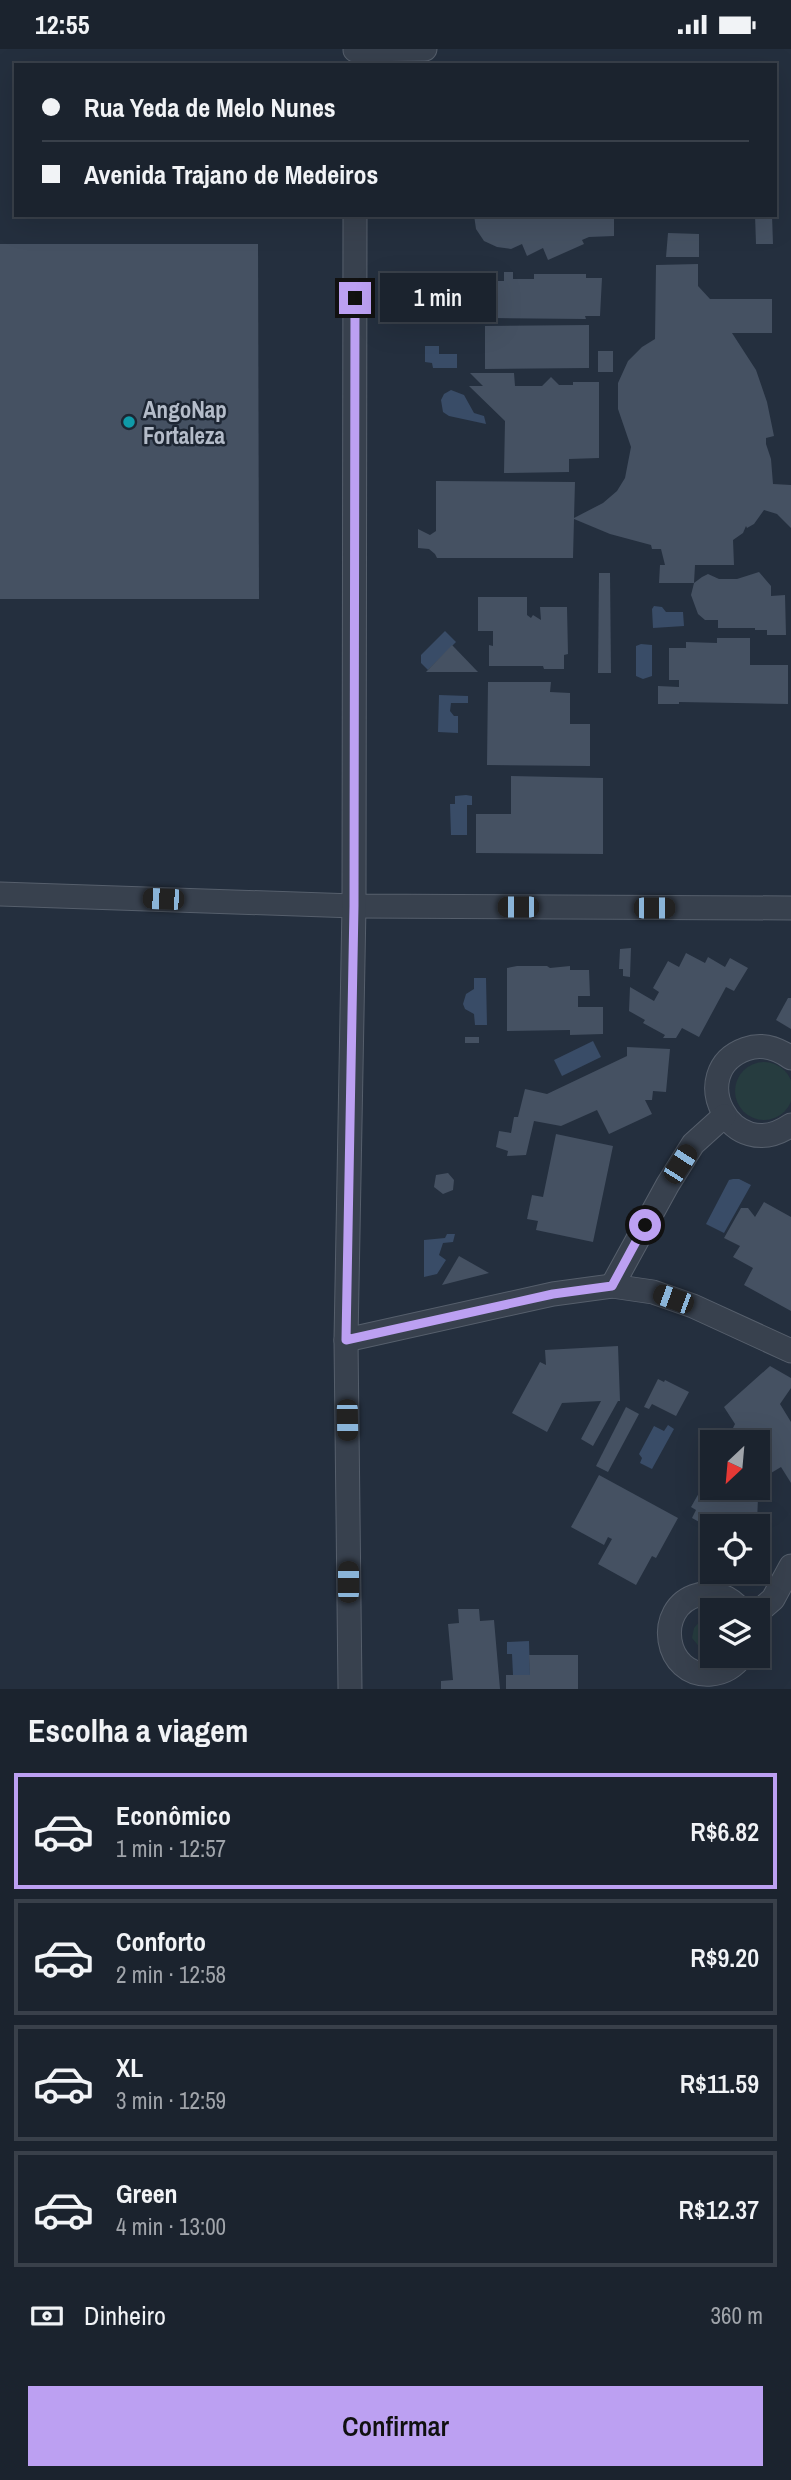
<!DOCTYPE html>
<html lang="pt">
<head>
<meta charset="utf-8">
<style>
	body { margin:0; font-family:"Archivo Narrow",sans-serif; background:#242b36; color:#f1f3f6; height:100vh; display:flex; flex-direction:column; font-size:26px; white-space:nowrap }
	* { box-sizing:border-box; margin:0 }
	p { font-size:23px; color:#a0a4aa }
	.icon { flex:none; width:38px; height:38px; fill:none; stroke:currentColor; stroke-width:2; stroke-linecap:round; stroke-linejoin:round }
	.map { position:relative; height:1640px; overflow:hidden }
	.panel { display:flex; flex-direction:column; background:#1b232e; flex:1 }
	.panel>* { flex:none }
	.banner { position:absolute; left:14px; top:14px; width:763px; height:154px; border-radius:0px; box-shadow:0 7px 28px #0002,0 0 0 2px #39404a; display:grid; align-content:center; height:154px; padding:0 28px; background:#1b232e }
	.needle { width:46px; rotate:206deg }
	.tools { position:absolute; left:700px; top:1381px; display:grid; gap:14px }
	.tools a { display:grid; place-items:center; width:70px; height:70px; border-radius:0px; background:#1b232e; box-shadow:0 7px 28px #0002,0 0 0 2px #39404a; font-size:35px }
	.end { position:absolute; width:32px; height:32px; margin:-16px; border:9px solid #bca0f2; background:#111; box-shadow:0 0 0 4px #111 }
	.from { border-radius:50% }
	.bubble { position:absolute; height:49px; border-radius:0px; background:#1b232e; box-shadow:0 7px 28px #0002,0 0 0 2px #39404a; font-size:23px; font-weight:600; line-height:49px; text-align:center }
	.car { position:absolute; width:21px; height:42px; margin:-21px -10px; border-radius:9px; box-shadow:0 0 5px 2px #0007; background:linear-gradient(#222 24%,#8ab4d8 0 40%,#222 0 76%,#8ab4d8 0 86%,#222 0) }
	.banner b { display:flex; align-items:center; gap:24px; height:66px; font-size:26px }
	.banner b+b { border-top:2px solid #39404a }
	.banner i { width:18px; height:18px; background:#f1f3f6 }
	ul { padding:0; list-style:none }
	li { display:flex; align-items:center; gap:21px; height:116px; margin:0 14px 10px; padding:0 14px; border:4px solid #39404a; border-radius:0px }
	li div { flex:1 }
	li b { display:block; font-size:26px }
	li em { font-style:normal; font-weight:600 }
	li.selected { border-color:#bca0f2 }
	li>.icon { width:63px; height:63px; stroke-width:1.5 }
	h2 { padding:0 28px; font-size:32px; line-height:84px }
	.pay { display:flex; align-items:center; gap:18px; height:77px; padding:0 28px; font-size:26px }
	.pay p { margin-inline-start:auto }
	.cta { display:flex; gap:14px; margin-top:auto; padding:14px 28px }
	.cta a { flex:1; height:80px; border-radius:0px; background:#bca0f2; color:#111; font-size:28px; font-weight:600; line-height:80px; text-align:center }
	.status { display:flex; justify-content:space-between; align-items:center; height:49px; padding:0 35px; background:#1b232e; direction:ltr }
	.status svg { height:19px; fill:currentColor }
	.map>svg:first-child { display:block }
</style>
</head>
<body>
<div class="status"><b>12:55</b><svg viewBox="0 0 49 12"><path d="M0 12V9h3v3zM5 12V6h3v6zM10 12V3h3v9zM15 12V0h3v12zM26 1h20v11H26zM47 4h2v5h-2z"/></svg></div>
<div class="map">
<svg width="791" height="1640" viewBox="0 0 791 1640">
	<rect width="100%" height="100%" fill="#242f3e"/>
	<g fill="#263c3f">
		<circle cx="764" cy="1042" r="29"/>
		<polygon points="701,1571 712,1571 712,1602 702,1601 692,1589 694,1579"/>
	</g>
	<g fill="#394c67">
		<polygon points="425,297 439,297 439,305 457,305 457,319 433,319 432,314 425,313"/>
		<polygon points="451,341 464,346 474,364 484,367 486,375 449,367 443,363 441,351 444,345"/>
		<polygon points="654,557 662,558 666,563 683,563 684,577 653,579 652,560"/>
		<polygon points="445,582 456,593 428,621 421,614 421,606"/>
		<polygon points="641,595 652,596 652,627 643,630 636,627 636,597"/>
		<polygon points="439,646 468,647 468,654 451,654 450,662 454,667 458,667 458,684 438,683"/>
		<polygon points="466,746 472,747 472,756 467,756 467,786 451,786 450,755 455,755 455,747"/>
		<polygon points="474,929 486,929 487,976 475,976 474,965 465,960 463,955 466,945 474,940"/>
		<polygon points="593,992 601,1008 562,1027 554,1011"/>
		<polygon points="733,1130 739,1130 751,1136 724,1184 706,1175 729,1131"/>
		<polygon points="447,1185 455,1185 453,1193 443,1194 439,1206 446,1211 437,1225 424,1228 424,1191 445,1189"/>
		<polygon points="668,1376 674,1380 652,1420 640,1414 642,1409 639,1405 654,1377 664,1382"/>
		<polygon points="529,1592 530,1626 513,1626 512,1605 507,1605 507,1593"/>
	</g>
	<g fill="#455162">
		<polygon points="474,166 614,166 614,187 589,188 582,191 584,195 548,211 543,199 527,207 522,195 511,200 497,198 484,192 476,180"/>
		<polygon points="755,166 772,166 773,195 756,195"/>
		<polygon points="668,184 699,185 699,208 666,208"/>
		<polygon points="0,195 258,195 259,550 0,550"/>
		<polygon points="698,215 698,237 710,250 772,250 772,284 732,284 756,321 767,353 774,387 766,389 766,395 771,410 773,435 791,436 791,479 777,465 764,461 754,475 747,479 746,477 743,484 733,491 734,516 695,516 694,534 659,534 660,516 665,516 661,500 652,500 651,496 610,485 574,470 573,509 437,509 435,505 429,500 418,499 418,480 430,486 436,482 436,432 575,433 574,469 603,454 617,442 625,429 631,398 618,360 618,334 628,312 642,298 655,290 656,216"/>
		<polygon points="504,223 513,223 513,230 534,230 534,225 586,225 586,229 602,229 600,267 585,267 586,270 493,269 494,232 504,232"/>
		<polygon points="589,276 589,319 485,320 485,277"/>
		<rect x="598" y="302" width="15" height="21"/>
		<polygon points="470,324 514,324 515,337 542,337 551,328 559,336 573,336 573,333 599,333 599,409 569,410 569,423 504,424 505,372 469,337 483,337"/>
		<polygon points="759,523 771,537 771,547 785,546 786,586 767,586 767,581 755,581 755,579 718,579 718,571 705,571 698,565 691,546 694,534 702,528 708,525 719,530 737,530"/>
		<polygon points="599,524 610,524 611,624 598,624"/>
		<polygon points="478,548 527,548 527,566 531,569 533,566 541,571 540,558 567,558 568,605 564,606 564,620 544,620 543,617 489,617 489,596 493,597 493,582 478,582"/>
		<polygon points="717,589 750,589 750,616 788,616 788,655 679,653 679,655 658,655 658,637 679,638 679,631 669,631 669,599 686,599 686,593 717,594"/>
		<polygon points="452,596 478,623 426,623"/>
		<polygon points="488,633 551,633 550,643 570,644 570,675 590,675 590,717 487,716"/>
		<polygon points="511,727 603,729 603,805 476,804 476,765 511,765"/>
		<polygon points="631,899 630,928 623,927 623,920 619,920 620,900"/>
		<polygon points="686,904 705,914 708,908 725,918 730,909 748,919 734,942 726,938 699,988 682,979 676,989 663,989 665,986 643,974 645,971 629,962 630,938 654,952 659,943 653,939 668,912 679,918"/>
		<polygon points="517,917 547,917 550,919 570,917 570,921 589,921 590,947 578,947 578,958 603,958 603,985 570,986 570,981 507,982 507,919"/>
		<polygon points="788,949 791,949 791,980 776,971"/>
		<rect x="465" y="988" width="14" height="6"/>
		<polygon points="627,998 670,1000 666,1043 653,1042 652,1051 645,1051 652,1065 609,1085 597,1061 561,1077 534,1072 526,1106 507,1107 508,1102 496,1098 499,1082 511,1084 514,1068 518,1068 525,1040 547,1045 627,1007"/>
		<polygon points="556,1085 613,1097 593,1193 536,1181 538,1172 527,1170 532,1146 543,1148"/>
		<polygon points="448,1124 454,1131 453,1141 443,1145 434,1138 436,1126"/>
		<polygon points="764,1153 791,1168 791,1262 744,1236 753,1219 733,1208 740,1197 724,1189 741,1159 748,1159 755,1168"/>
		<polygon points="459,1207 489,1224 442,1236"/>
		<polygon points="618,1297 620,1352 618,1352 593,1397 581,1390 601,1352 562,1354 547,1383 512,1364 540,1313 546,1316 545,1301"/>
		<polygon points="770,1317 791,1329 791,1339 780,1355 791,1373 791,1434 781,1418 771,1424 758,1448 757,1474 712,1477 712,1480 692,1469 696,1461 691,1458 712,1421 712,1438 758,1438 758,1393 726,1393 735,1375 724,1358"/>
		<polygon points="658,1330 664,1333 665,1331 689,1343 676,1367 652,1355 649,1360 644,1358"/>
		<polygon points="626,1358 639,1365 608,1423 596,1417"/>
		<polygon points="599,1426 678,1469 656,1509 652,1507 636,1536 598,1515 612,1490 608,1488 604,1496 571,1478"/>
		<polygon points="758,1487 769,1494 762,1507 758,1504"/>
		<polygon points="458,1560 479,1560 480,1572 494,1571 500,1640 441,1640 441,1632 453,1631 448,1575 459,1574"/>
		<polygon points="529,1606 578,1606 578,1640 506,1640 506,1626 530,1626"/>
	</g>
	<g fill="none" stroke-linecap="round" stroke-linejoin="round">
		<defs>
			<g id="street">
				<polyline points="355,1 425,0"/>
				<polyline points="0,845 354,857 791,859"/>
				<path d="M791 1009C777 999 762 994 746 1000 684 1022 731 1118 791 1076"/>
				<polyline points="612,1237 668,1135 693,1095 724,1067"/>
				<polyline points="346,1291 553,1245 612,1237 653,1243 693,1257 791,1302"/>
				<path d="M741 1561C730 1548 715 1541 698 1546 653 1558 664 1629 711 1625 725 1624 735 1617 743 1606"/>
				<polyline points="758,1563 773,1550 791,1517"/>
				<polyline points="350,1640 346,1291 354,857 355,166"/>
			</g>
		</defs>
		<use href="#street" stroke="#565f6c" stroke-width="25"/>
		<use href="#street" stroke="#38414e" stroke-width="23"/>
	</g>
	<g fill="none" stroke-linecap="round" stroke-linejoin="round">
		<polyline stroke="#bca0f2" stroke-width="9" points="355,249 354,857 346,1291 553,1245 612,1237 645,1176"/>
	</g>
	<circle fill="#0f9aa8" stroke="#1d2633" stroke-width="2.5" cx="129" cy="373" r="7"/>
	<g text-anchor="middle" dominant-baseline="central" stroke-width="5" stroke-linejoin="round" paint-order="stroke">
		<g font-size="23" font-weight="bold" fill="#b4bcc9" stroke="#1d2633" text-anchor="start">
			<text x="143" y="360">AngoNap<tspan x="143" dy="26">Fortaleza</tspan></text>
		</g>
	</g>
</svg>
<div class="tools">
<a><svg class="needle" viewBox="-14 -14 28 28"><path d="M0-13l5 13h-10z" fill="#e53935"/><path d="M0 13l5-13h-10z" fill="#a0a4aa"/></svg></a>
<a><svg class="icon" aria-label="locate" viewBox="0 0 24 24"><circle cx="12" cy="12" r="6"/><path d="M12 2v4M12 18v4M2 12h4M18 12h4"/></svg></a>
<a><svg class="icon" aria-label="layers" viewBox="0 0 24 24"><path d="M12 4l9 5-9 5-9-5zM3 14l9 5 9-5"/></svg></a>
</div>
<i class="end from" style="left:645px;top:1176px"></i>
<i class="end" style="left:355px;top:249px"></i>
<div class="bubble" style="left:380px;top:224px;width:116px">1 min</div>
<i class="car" style="left:163px;top:850px;rotate:272deg"></i>
<i class="car" style="left:518px;top:858px;rotate:270deg"></i>
<i class="car" style="left:654px;top:859px;rotate:90deg"></i>
<i class="car" style="left:680px;top:1115px;rotate:33deg"></i>
<i class="car" style="left:673px;top:1250px;rotate:290deg"></i>
<i class="car" style="left:347px;top:1371px;rotate:179deg"></i>
<i class="car" style="left:348px;top:1533px;rotate:0deg"></i>
<div class="banner">
<b><i class="from"></i>Rua Yeda de Melo Nunes</b>
<b><i></i>Avenida Trajano de Medeiros</b>
</div>
</div>
<section class="panel">
<h2>Escolha a viagem</h2>
<ul>
<li class="selected"><svg class="icon" aria-label="car" viewBox="0 0 24 24"><path d="M5 17H2v-5l4-1 3-4h7l3 4 3 1v5h-3M9 17h6M6 11h13"/><circle cx="7" cy="17" r="2"/><circle cx="17" cy="17" r="2"/></svg><div><b>Econômico</b><p>1 min · 12:57</p></div><em>R$6.82</em></li>
<li><svg class="icon" aria-label="car" viewBox="0 0 24 24"><path d="M5 17H2v-5l4-1 3-4h7l3 4 3 1v5h-3M9 17h6M6 11h13"/><circle cx="7" cy="17" r="2"/><circle cx="17" cy="17" r="2"/></svg><div><b>Conforto</b><p>2 min · 12:58</p></div><em>R$9.20</em></li>
<li><svg class="icon" aria-label="car" viewBox="0 0 24 24"><path d="M5 17H2v-5l4-1 3-4h7l3 4 3 1v5h-3M9 17h6M6 11h13"/><circle cx="7" cy="17" r="2"/><circle cx="17" cy="17" r="2"/></svg><div><b>XL</b><p>3 min · 12:59</p></div><em>R$11.59</em></li>
<li><svg class="icon" aria-label="car" viewBox="0 0 24 24"><path d="M5 17H2v-5l4-1 3-4h7l3 4 3 1v5h-3M9 17h6M6 11h13"/><circle cx="7" cy="17" r="2"/><circle cx="17" cy="17" r="2"/></svg><div><b>Green</b><p>4 min · 13:00</p></div><em>R$12.37</em></li>
</ul>
<div class="pay"><svg class="icon" aria-label="cash" viewBox="0 0 24 24"><path d="M3 7h18v10H3z"/><circle cx="12" cy="12" r="2"/></svg>Dinheiro<p>360 m</p></div>
<div class="cta"><a>Confirmar</a></div>
</section>
</body>
</html>
